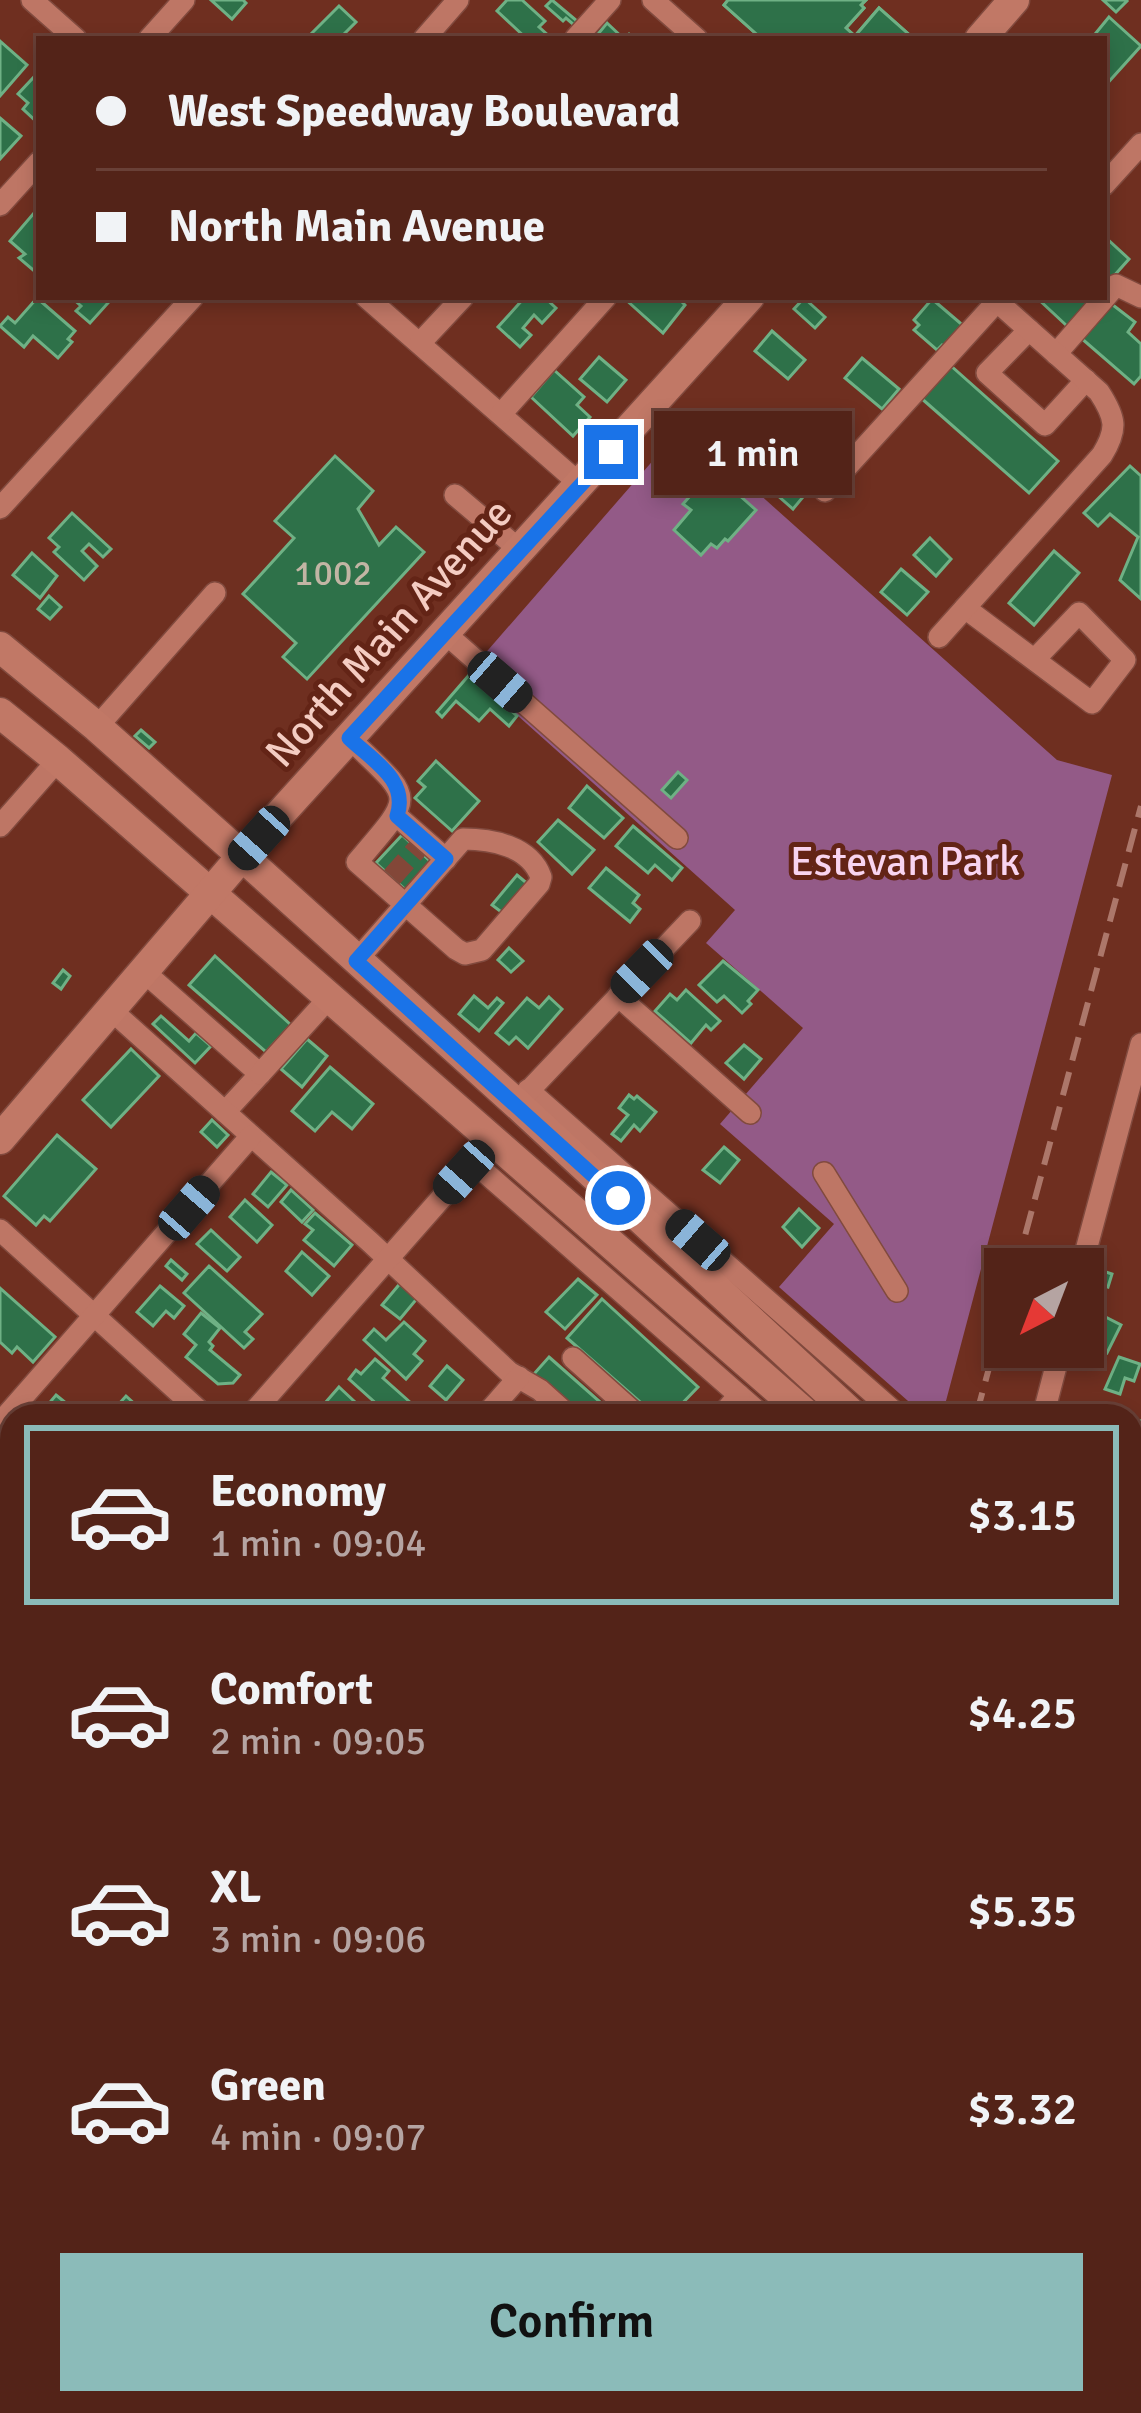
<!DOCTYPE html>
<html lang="en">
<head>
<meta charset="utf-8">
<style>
	body { margin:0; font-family:Signika,sans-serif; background:#592b21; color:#f1f3f6; height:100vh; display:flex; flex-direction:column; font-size:45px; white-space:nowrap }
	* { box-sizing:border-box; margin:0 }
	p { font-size:39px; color:#b5a4a2 }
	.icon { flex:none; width:66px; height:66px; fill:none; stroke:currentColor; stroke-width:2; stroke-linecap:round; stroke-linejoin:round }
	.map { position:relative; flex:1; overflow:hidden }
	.drawer { position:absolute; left:0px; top:1404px; width:1143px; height:1011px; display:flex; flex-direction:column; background:#532318; border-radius:36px 36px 0 0; box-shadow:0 6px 18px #0003,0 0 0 3px #694037 }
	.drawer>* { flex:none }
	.guide { position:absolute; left:36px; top:36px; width:1071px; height:264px; border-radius:0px; box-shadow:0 6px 18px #0003,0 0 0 3px #694037; display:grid; align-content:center; height:264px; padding:0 60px; background:#532318 }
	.needle { width:78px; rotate:222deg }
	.tools { position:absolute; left:984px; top:1248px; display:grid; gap:24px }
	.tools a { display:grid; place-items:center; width:120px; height:120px; border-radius:0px; background:#532318; box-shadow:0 6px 18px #0003,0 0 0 3px #694037; font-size:60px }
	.end { position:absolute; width:54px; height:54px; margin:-27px; border:15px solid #1a73e8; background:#fff; box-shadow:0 0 0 6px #fff }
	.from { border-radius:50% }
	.bubble { position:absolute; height:84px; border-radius:0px; background:#532318; box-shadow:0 6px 18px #0003,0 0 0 3px #694037; font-size:39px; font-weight:600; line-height:84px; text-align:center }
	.car { position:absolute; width:36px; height:72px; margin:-36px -18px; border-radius:15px; box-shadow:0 0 9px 3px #0007; background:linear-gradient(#222 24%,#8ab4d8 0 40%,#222 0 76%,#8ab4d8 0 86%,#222 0) }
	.guide b { display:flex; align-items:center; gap:42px; height:114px; font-size:45px }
	.guide b+b { border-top:3px solid #694037 }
	.guide i { width:30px; height:30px; background:#f1f3f6 }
	ul { padding:21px 0 0; list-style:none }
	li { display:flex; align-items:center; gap:36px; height:180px; margin:0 24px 18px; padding:0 36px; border:6px solid transparent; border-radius:0px }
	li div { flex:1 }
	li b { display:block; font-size:45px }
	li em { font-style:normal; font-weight:600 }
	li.current { border-color:#8bbbb9 }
	li>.icon { width:108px; height:108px; stroke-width:1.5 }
	.cta { display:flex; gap:24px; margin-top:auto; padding:24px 60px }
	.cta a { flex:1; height:138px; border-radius:0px; background:#8bbbb9; color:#111; font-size:48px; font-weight:600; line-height:138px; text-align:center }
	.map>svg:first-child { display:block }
</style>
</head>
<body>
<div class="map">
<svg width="1141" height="2413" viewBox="0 0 1141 2413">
	<rect width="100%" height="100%" fill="#6f2f20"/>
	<g fill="#935a87">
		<polygon points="683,426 1057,760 1112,775 942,1416 925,1416 779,1287 834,1224 720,1124 803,1028 706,943 735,910 469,672"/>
		<polygon points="12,2306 12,2403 399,2403 390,2413 279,2413 267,2403 259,2413 0,2413 0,2312"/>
	</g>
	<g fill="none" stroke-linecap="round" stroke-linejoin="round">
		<g stroke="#1c7384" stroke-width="6">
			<polyline points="305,2403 322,2413"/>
			<polyline points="176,2413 206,2403"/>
		</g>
	</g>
	<g fill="#2e7149" stroke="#6fb185" stroke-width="3">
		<polygon points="211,0 243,0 246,3 232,19"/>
		<polygon points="507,0 522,0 545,21 539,27 549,36 546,39 527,39 497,11"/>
		<polygon points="552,0 577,21 574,25 566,18 563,21 546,6"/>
		<polygon points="728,0 866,0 861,5 864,8 846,28 855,36 879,8 914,39 762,39 724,5"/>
		<polygon points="728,0 866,0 861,5 864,8 846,28 855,36 879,8 914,39 762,39 724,5"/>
		<polygon points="1103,0 1126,0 1127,1 1116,12"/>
		<polygon points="339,6 356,22 339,39 306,39"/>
		<polygon points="1109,17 1141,46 1104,87 1104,39 1091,39"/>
		<polygon points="607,23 624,39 629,34 634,39 594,39"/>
		<polygon points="0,41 27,65 0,96"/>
		<polygon points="33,78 39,84 39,124 23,109 28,103 18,94"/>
		<polygon points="0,118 21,136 0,159"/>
		<polygon points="34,213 39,217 39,275 19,258 25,254 10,241"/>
		<polygon points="1104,236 1129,259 1104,287"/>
		<polygon points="71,297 101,297 108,303 90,323 76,311 81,306"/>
		<polygon points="525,297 544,297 556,308 542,323 534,315 523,328 531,335 520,347 498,327"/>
		<polygon points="626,297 677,297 685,305 663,333 625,299"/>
		<polygon points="1036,297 1094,297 1067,326"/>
		<polygon points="37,298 75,331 68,339 72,342 58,358 33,336 24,347 0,326 8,317 15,323"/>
		<polygon points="804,298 825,317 815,328 794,309"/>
		<polygon points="932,299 966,328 947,350 942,345 937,350 914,330 919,325 914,320"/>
		<polygon points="1109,302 1135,322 1128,332 1141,344 1141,376 1134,384 1081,338"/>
		<polygon points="772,331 805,360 788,379 755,351"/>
		<polygon points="599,357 626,380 607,402 580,379"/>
		<polygon points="862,358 899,389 882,409 845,378"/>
		<polygon points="950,365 1058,461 1029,493 921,398"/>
		<polygon points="554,370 584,397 577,405 590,417 573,436 531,397"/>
		<polygon points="723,418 808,491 793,509 759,479 754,484 703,440"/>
		<polygon points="335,456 373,491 358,509 379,545 396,527 424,552 307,679 283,657 296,643 243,594 294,538 275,521"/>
		<polygon points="1130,466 1141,476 1141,599 1120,580 1138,537 1110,514 1098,526 1084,513"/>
		<polygon points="712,471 756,510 728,541 725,539 717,548 711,544 701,555 674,530 691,510 683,504"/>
		<polygon points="72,513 111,549 103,557 89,544 82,551 97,566 84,580 54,552 59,547 49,538"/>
		<polygon points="930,538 951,559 936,576 914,555"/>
		<polygon points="1054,551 1079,573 1034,625 1009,603"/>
		<polygon points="32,553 57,576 40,598 13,575"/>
		<polygon points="901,569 928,592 907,615 881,592"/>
		<polygon points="49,596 61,607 50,619 38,609"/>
		<polygon points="470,674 517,716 509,726 490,709 479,721 456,701 442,717 437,712"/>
		<polygon points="141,730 155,742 149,748 135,736"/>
		<polygon points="436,761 479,801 452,831 415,798 425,787 418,781"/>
		<polygon points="678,772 687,780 671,798 662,790"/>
		<polygon points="587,786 623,818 604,838 569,808"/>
		<polygon points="558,820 594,850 572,874 538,842"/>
		<polygon points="633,826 682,868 672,880 655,865 648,873 616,846"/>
		<polygon points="402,835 432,863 407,891 376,863"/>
		<polygon points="606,868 639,895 633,903 640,909 630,922 589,888"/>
		<polygon points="517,875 529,885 504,914 492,905"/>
		<polygon points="509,948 523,961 511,972 498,960"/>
		<polygon points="215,956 291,1025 266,1052 189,985"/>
		<polygon points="723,961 758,990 748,1001 751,1004 742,1013 724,996 717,1002 699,985"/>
		<polygon points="63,970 70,976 61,989 53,983"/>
		<polygon points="686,990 720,1021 711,1030 706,1025 691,1043 655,1011 670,994 677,1000"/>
		<polygon points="474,996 488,1008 497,998 503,1003 479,1031 459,1014"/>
		<polygon points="549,997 562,1009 528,1048 516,1037 509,1044 496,1033 527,998 539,1008"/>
		<polygon points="161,1016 189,1041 196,1033 211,1046 195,1063 153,1024"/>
		<polygon points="307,1039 327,1056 302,1087 281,1069"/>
		<polygon points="744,1045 761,1059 744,1079 726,1063"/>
		<polygon points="131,1049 159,1076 111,1127 83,1100"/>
		<polygon points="330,1067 373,1104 352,1129 332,1112 315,1131 292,1111"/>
		<polygon points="629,1095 634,1099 637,1096 656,1112 640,1131 634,1125 621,1141 612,1134 628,1115 619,1108"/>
		<polygon points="212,1120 228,1135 217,1147 201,1132"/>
		<polygon points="57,1135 96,1169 50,1221 44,1216 36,1225 4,1196"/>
		<polygon points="724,1147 739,1160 720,1183 703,1170"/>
		<polygon points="271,1172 287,1185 268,1207 253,1194"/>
		<polygon points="291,1190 313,1210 302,1222 281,1202"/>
		<polygon points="245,1200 272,1225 257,1242 230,1217"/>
		<polygon points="799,1209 819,1228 802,1247 783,1227"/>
		<polygon points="315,1213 352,1245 334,1266 304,1240 313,1230 305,1224"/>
		<polygon points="211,1230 240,1257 227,1271 197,1244"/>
		<polygon points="302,1252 329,1276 312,1295 286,1271"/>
		<polygon points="171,1260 187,1274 182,1280 166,1266"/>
		<polygon points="209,1266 262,1314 245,1332 253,1339 244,1348 184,1293"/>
		<polygon points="1094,1268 1112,1274 1108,1287 1090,1281"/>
		<polygon points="578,1279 597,1295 565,1329 546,1312"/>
		<polygon points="403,1280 420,1295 400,1319 382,1305"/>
		<polygon points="160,1286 184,1306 174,1318 166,1311 153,1326 137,1312"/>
		<polygon points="0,1288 55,1337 33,1362 17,1347 12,1353 0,1342"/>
		<polygon points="602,1299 698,1387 670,1416 656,1416 567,1338"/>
		<polygon points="1088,1308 1121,1325 1107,1353 1083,1340 1083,1316"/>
		<polygon points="201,1313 220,1328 209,1342 213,1346 210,1350 240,1375 233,1383 218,1384 186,1357 196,1345 184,1334"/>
		<polygon points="404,1322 425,1341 414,1354 422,1361 406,1379 364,1340 374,1329 386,1340"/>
		<polygon points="549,1357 616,1416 580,1416 533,1375"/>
		<polygon points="1119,1357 1140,1364 1134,1381 1125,1378 1120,1394 1105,1389"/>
		<polygon points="375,1359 389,1371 383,1378 411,1403 403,1412 397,1407 389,1415 349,1379 356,1370 361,1374"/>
		<polygon points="447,1366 463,1380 446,1400 430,1386"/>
		<polygon points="339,1387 370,1416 324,1416 318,1411"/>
		<polygon points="56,1395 82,1416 57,1416 46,1407"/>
		<polygon points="126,1396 148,1416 108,1416"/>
		<polygon points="1131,1418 1141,1421 1141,1444 1131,1442"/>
		<polygon points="1131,1452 1141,1455 1141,1465 1136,1463 1131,1480"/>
		<polygon points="0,1535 12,1546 12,1578 0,1567"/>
		<polygon points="1131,1541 1141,1544 1141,1582 1131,1579"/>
		<polygon points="0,1587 12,1597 12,1612 3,1622 0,1620"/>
		<polygon points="0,1847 12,1858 0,1872"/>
		<polygon points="2,2027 12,2036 12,2071 0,2060"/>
		<polygon points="0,2079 12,2089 12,2129 0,2118"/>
		<polygon points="0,2136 12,2147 12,2156 0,2170"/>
		<polygon points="478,2403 506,2403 497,2413 468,2413"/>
		<polygon points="826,2403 864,2403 861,2413 823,2413"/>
	</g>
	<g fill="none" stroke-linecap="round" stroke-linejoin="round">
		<polyline stroke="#834738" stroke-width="21" stroke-dasharray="21 10" stroke-linecap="butt" points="392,877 417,849"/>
		<defs>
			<g id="minor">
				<polyline points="32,0 76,39"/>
				<polyline points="653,0 697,39"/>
				<polyline points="149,39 184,0"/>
				<polyline points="424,39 458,0"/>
				<polyline points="575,39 610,0"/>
				<polyline points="1104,185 1141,144"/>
				<polyline points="0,205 39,162"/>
				<polyline points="366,297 581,485"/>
				<polyline points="1029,330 987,373 1045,425 1086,380"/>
				<polyline points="420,343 463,297"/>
				<polyline points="1056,354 1116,285 1141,297"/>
				<polyline points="501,414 606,297"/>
				<polyline points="825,491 1001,297"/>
				<polyline points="455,495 521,551"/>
				<polyline points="0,508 193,297"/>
				<polyline points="965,608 1092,703 1125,660 1079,613 1035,659"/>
				<polyline points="446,634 677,838"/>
				<path d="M939 637 1102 455C1118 429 1116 418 1099 392L992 297"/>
				<polyline points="97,727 215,593"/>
				<path d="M349 738C414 801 417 792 357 862L456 949 465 954 482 950 539 884 541 877C530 846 492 839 463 839L356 961"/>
				<polyline points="397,816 446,859"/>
				<polyline points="0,826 58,760"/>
				<polyline points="143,971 260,1074 225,1112"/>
				<polyline points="618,996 750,1113"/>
				<polyline points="110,1009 370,1242 509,1372 540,1390 569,1416"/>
				<polyline points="260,1074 329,998"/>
				<polyline points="528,1090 899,1416"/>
				<polyline points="521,1099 690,921"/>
				<polyline points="473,1162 763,1416"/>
				<polyline points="824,1173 897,1291"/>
				<polyline points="0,1230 205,1416"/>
				<polyline points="1081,1269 1141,1044"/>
				<polyline points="573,1358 638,1416"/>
				<polyline points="250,1416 480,1154"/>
				<polyline points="485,1416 519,1377"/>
				<polyline points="721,1416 739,1395"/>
				<polyline points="1043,1416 1061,1347"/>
				<polyline points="0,1423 251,1136"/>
				<polyline points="1131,1619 1141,1627"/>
				<polyline points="0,1693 12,1680"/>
				<polyline points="1131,1738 1141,1745"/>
				<polyline points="0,1804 12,1815"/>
				<polyline points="0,1965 12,1952"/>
				<polyline points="1131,2025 1141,2030"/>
				<polyline points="0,2234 12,2221"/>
				<polyline points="416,2413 425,2403"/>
				<polyline points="534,2413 542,2403"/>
				<polyline points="781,2413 784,2403"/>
				<polyline points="813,2413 817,2403"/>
				<polyline points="921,2413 924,2403"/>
				<polyline points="960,2413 964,2403"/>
			</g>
			<g id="major">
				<polyline points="980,39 1014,0"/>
				<polyline points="0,647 97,727 242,856 517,1104 854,1416"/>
				<polyline points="0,713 58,760 808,1416"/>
				<polyline points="0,1139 242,856 749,297"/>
				<polyline points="1131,1651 1141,1659"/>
				<polyline points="1131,1699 1141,1707"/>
				<polyline points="1048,2413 1053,2403"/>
			</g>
			<g id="highway">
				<polyline points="1131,2283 1141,2260"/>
				<polyline points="1072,2413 1077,2403"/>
			</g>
		</defs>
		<use href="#minor" stroke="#814a3e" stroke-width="24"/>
		<use href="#major" stroke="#814a3e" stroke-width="33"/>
		<use href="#highway" stroke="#814a3e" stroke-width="39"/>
		<g stroke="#b17d70" stroke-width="3" stroke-dasharray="12 6" stroke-linecap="butt">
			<polyline points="0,2320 12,2316"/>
			<path d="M0 2402C20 2413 36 2412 57 2403"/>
			<polyline points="322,2403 337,2413"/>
			<polyline points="376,2413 383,2403"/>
		</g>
		<use href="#minor" stroke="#be7665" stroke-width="21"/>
		<use href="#major" stroke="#c17866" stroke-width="30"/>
		<use href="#highway" stroke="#c37967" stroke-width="36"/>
		<g stroke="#ac776a" stroke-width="6" stroke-dasharray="24 12" stroke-linecap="butt">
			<polyline points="1016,1269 1141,806"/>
			<polyline points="976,1416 1005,1309"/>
			<polyline points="680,2413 685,2403"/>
			<polyline points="714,2413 717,2403"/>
		</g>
	</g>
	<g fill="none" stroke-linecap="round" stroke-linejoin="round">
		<path stroke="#1a73e8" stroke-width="15" d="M611 452 349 738C373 761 409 780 397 816L446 859 356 961 618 1198"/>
	</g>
	<g text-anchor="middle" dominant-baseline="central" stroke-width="10" stroke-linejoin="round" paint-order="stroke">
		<g font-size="36" fill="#c2b5a4">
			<text x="333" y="573">1002</text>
		</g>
		<g font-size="42" fill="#f4ccc2" stroke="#632416">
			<text transform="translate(389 633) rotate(-48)">North Main Avenue</text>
		</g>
		<g font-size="42" fill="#f8d4f0" stroke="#632416">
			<text x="905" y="861">Estevan Park</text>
		</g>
	</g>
</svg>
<div class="tools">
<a><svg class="needle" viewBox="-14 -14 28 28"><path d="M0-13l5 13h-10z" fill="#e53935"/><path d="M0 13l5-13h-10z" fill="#b5a4a2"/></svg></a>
</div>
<i class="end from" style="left:618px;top:1198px"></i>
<i class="end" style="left:611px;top:452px"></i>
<div class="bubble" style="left:654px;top:411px;width:198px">1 min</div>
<i class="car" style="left:500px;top:682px;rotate:131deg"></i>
<i class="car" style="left:259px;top:838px;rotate:222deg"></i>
<i class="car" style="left:642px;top:971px;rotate:224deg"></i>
<i class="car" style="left:464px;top:1172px;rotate:222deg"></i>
<i class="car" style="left:189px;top:1208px;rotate:41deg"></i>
<i class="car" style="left:698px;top:1240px;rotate:311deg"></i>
<div class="guide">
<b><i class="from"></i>West Speedway Boulevard</b>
<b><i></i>North Main Avenue</b>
</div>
<section class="drawer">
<ul>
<li class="current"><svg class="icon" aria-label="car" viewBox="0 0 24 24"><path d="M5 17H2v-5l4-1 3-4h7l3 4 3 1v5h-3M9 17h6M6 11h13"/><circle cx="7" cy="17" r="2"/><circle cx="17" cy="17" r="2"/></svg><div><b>Economy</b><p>1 min · 09:04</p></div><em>$3.15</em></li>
<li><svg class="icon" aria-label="car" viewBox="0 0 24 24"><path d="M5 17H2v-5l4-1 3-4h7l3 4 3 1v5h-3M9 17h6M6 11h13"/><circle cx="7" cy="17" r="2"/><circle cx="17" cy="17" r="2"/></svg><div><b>Comfort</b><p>2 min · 09:05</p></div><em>$4.25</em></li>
<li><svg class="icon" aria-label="car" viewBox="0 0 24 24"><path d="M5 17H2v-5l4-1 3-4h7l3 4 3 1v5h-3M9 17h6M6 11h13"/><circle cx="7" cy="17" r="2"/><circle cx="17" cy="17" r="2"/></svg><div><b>XL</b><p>3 min · 09:06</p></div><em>$5.35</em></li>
<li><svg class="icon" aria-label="car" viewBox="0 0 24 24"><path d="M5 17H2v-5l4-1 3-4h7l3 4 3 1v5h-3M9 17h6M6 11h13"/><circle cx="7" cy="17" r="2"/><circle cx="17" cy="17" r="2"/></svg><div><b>Green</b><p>4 min · 09:07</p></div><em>$3.32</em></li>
</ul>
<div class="cta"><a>Confirm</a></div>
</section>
</div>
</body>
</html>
